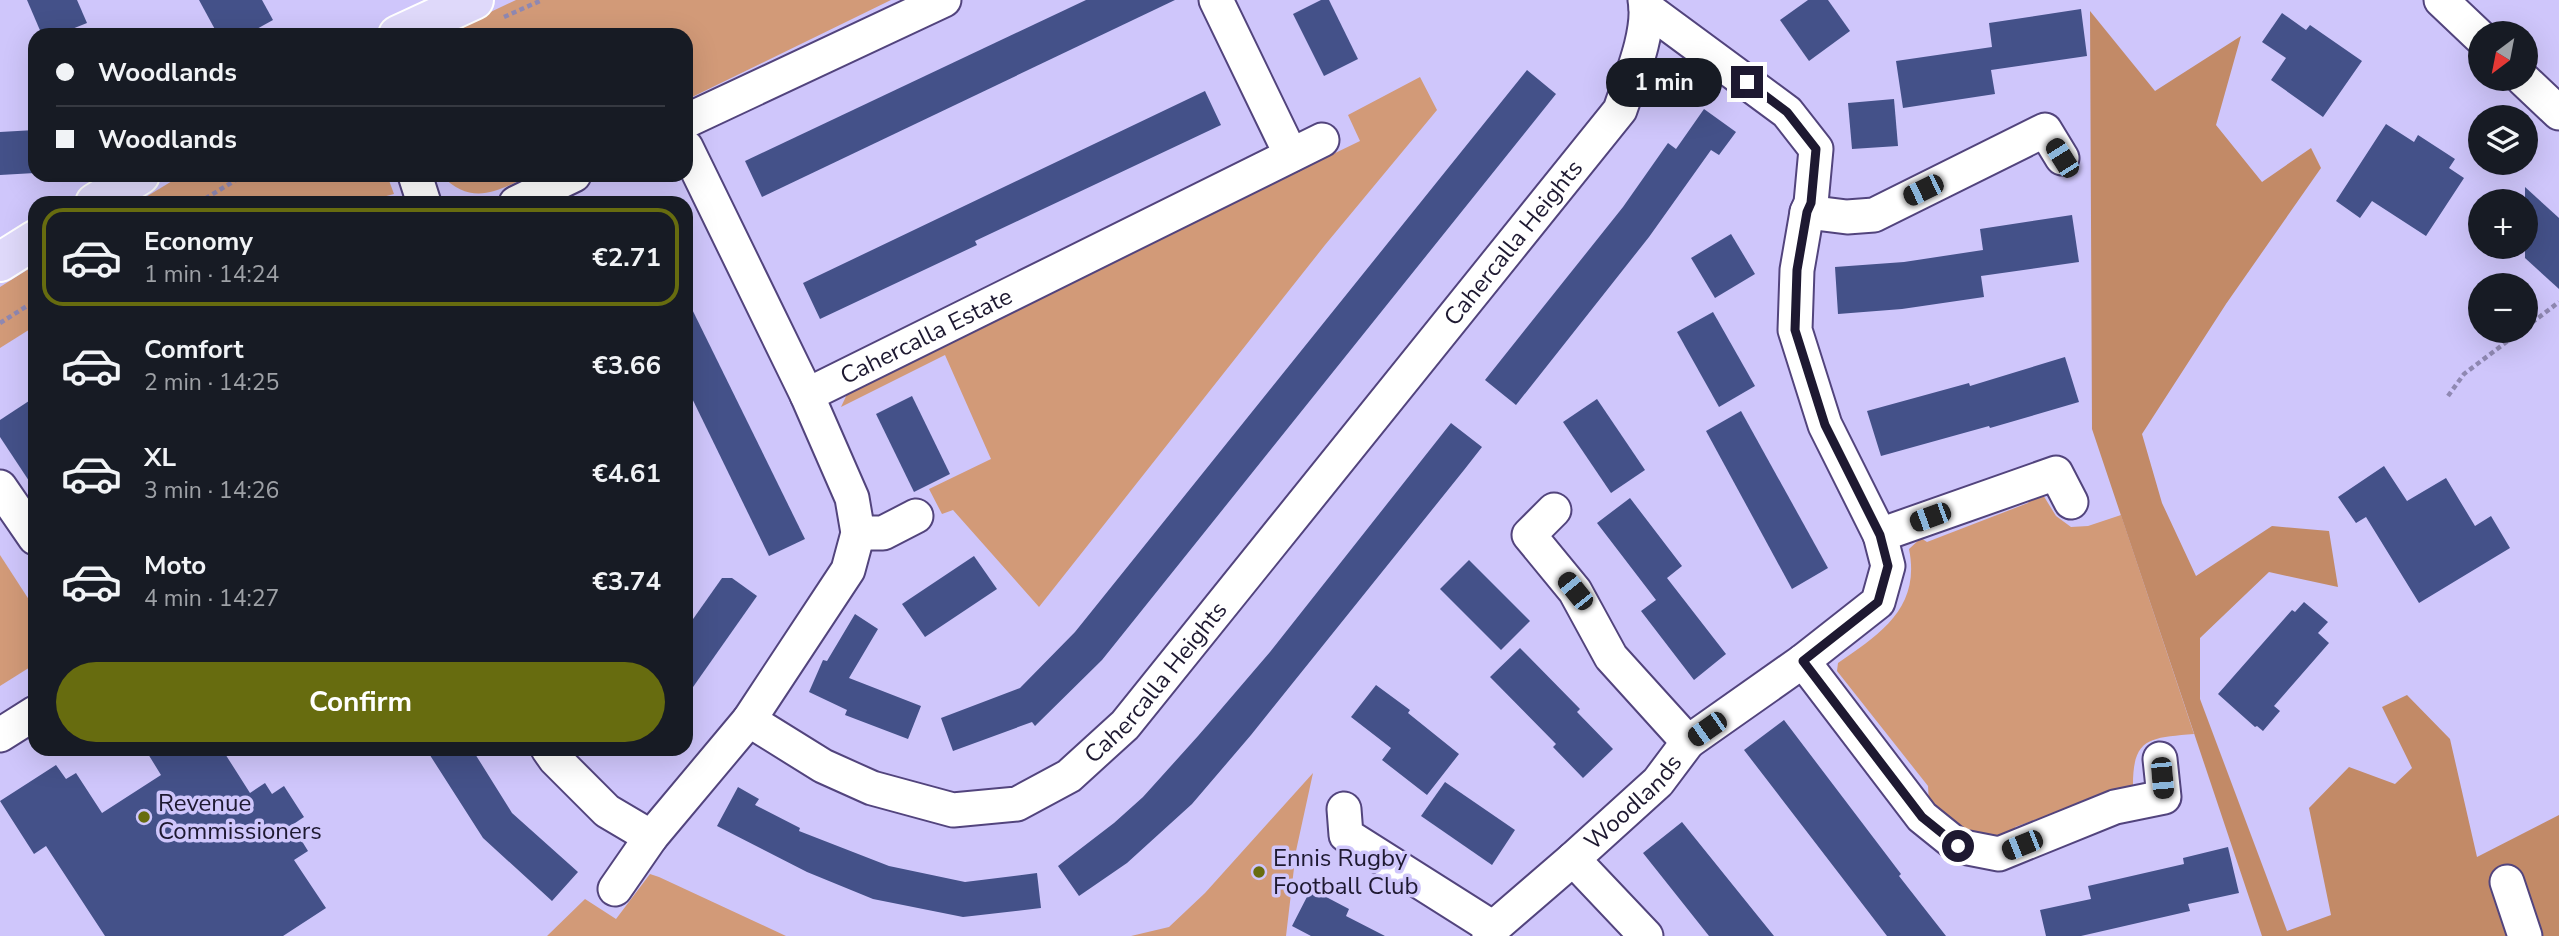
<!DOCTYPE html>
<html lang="en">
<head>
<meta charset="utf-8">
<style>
	body { margin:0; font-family:"Nunito Sans",sans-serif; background:#242831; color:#f1f3f6; height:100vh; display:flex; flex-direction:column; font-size:26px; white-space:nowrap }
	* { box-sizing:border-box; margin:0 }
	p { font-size:23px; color:#9ea1a6 }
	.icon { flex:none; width:38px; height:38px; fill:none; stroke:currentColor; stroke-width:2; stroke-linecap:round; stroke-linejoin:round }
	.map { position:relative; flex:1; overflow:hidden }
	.details { position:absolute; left:28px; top:196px; width:665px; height:560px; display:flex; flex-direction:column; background:#171b24; border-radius:21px; box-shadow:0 7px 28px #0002 }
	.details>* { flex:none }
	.top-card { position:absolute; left:28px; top:28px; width:665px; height:154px; border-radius:21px; box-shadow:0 7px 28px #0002; display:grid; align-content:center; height:154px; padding:0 28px; background:#171b24 }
	.needle { width:46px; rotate:212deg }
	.buttons { position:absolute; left:2468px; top:21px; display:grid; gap:14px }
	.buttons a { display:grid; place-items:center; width:70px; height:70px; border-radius:50%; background:#171b24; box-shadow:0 7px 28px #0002; font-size:35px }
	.end { position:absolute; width:32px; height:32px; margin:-16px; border:9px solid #1e1931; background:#fff; box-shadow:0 0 0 4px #fff }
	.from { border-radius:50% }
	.bubble { position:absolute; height:49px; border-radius:24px; background:#171b24; box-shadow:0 7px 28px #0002; font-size:23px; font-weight:700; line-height:49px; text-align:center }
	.car { position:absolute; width:21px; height:42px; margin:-21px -10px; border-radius:9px; box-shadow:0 0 5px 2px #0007; background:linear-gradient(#222 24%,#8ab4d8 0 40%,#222 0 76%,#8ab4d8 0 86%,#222 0) }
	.top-card b { display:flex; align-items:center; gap:24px; height:66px; font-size:26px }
	.top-card b+b { border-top:2px solid #363941 }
	.top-card i { width:18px; height:18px; background:#f1f3f6 }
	ul { padding:12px 0 0; list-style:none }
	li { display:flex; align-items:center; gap:21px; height:98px; margin:0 14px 10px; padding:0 14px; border:4px solid transparent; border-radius:21px }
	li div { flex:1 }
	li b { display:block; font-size:26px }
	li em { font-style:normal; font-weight:700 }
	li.selected { border-color:#676c0f }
	li>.icon { width:63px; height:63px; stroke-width:1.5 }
	.cta { display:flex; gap:14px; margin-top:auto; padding:14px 28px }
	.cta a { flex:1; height:80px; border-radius:42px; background:#676c0f; color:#fff; font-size:28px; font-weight:700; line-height:80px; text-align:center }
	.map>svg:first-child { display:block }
</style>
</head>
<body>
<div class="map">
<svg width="2559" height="936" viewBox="0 0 2559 936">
	<rect width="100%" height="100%" fill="#cfc6fb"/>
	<g fill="#d29a78">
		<polygon points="516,0 891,0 686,100 686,35 442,35"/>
		<polygon points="1420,77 1437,110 1325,245 1039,607 953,510 942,514 929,489 991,459 945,355 841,407 849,390 858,384 1360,141 1348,115"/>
		<polygon points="182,175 387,175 394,194 375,199 376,203 136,203"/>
		<path d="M441 175H531C498 191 472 207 441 175Z"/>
		<polygon points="35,265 35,326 0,348 0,287"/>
		<path d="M2040 490 2056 516 2071 527 2088 526 2121 515 2194 734C2149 738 2132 737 2133 789L2096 798 2015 827 2014 836C1979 840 1955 826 1929 803L1928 786 1837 671 1838 663C1880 634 1921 608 1909 549L1921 538 1927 542 2028 503 2034 491Z"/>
		<polygon points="0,555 35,609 35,664 0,686"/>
		<polygon points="1313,773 1296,851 1286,936 1131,936 1169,927 1205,893"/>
		<polygon points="650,874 659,877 786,936 547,936 585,899 616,919"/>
	</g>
	<polygon fill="#c28a67" points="2090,11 2155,91 2241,36 2216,125 2262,182 2311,148 2321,168 2226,304 2142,434 2162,503 2196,576 2272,526 2329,531 2338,587 2269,572 2200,638 2200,699 2287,931 2331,915 2309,808 2349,767 2395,784 2412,768 2382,707 2407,695 2450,739 2477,857 2559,815 2559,936 2262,936 2092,429"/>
	<g fill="#445189">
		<polygon points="27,0 77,0 87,23 57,35 42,35"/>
		<polygon points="199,0 262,0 273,20 246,35 218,35"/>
		<polygon points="1086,0 1175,0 762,197 745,161"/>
		<polygon points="1321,0 1329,0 1358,59 1324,76 1293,14"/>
		<polygon points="1808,0 1828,0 1850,31 1809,61 1780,20"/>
		<polygon points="2081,9 2087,56 1991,70 1995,94 1903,108 1896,61 1992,47 1989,23"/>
		<polygon points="2282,13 2306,30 2310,25 2362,61 2323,117 2271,80 2286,58 2262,42"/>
		<polygon points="1527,70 1556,94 1102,660 1035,726 1032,722 953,751 941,718 1020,688 1075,632"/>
		<polygon points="1205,91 1221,125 975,241 977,245 820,319 803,283"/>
		<polygon points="1894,99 1898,146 1852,149 1848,103"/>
		<polygon points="1704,109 1736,132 1719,155 1711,150 1649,237 1516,405 1485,380 1623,207 1668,143 1676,149"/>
		<polygon points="2386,124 2414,142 2418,135 2455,159 2449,168 2464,178 2426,236 2372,201 2360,218 2336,201"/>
		<polygon points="35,130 35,173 0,175 0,132"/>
		<polygon points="2525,187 2559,218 2559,289 2525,258"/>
		<polygon points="2072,215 2079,262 1981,276 1984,297 1902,309 1838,314 1835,267 1904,262 1983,250 1980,229"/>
		<polygon points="1731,234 1755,274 1715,298 1691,258"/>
		<polygon points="686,297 805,539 769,556 686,386"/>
		<polygon points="1713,312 1755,386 1719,407 1677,332"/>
		<polygon points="2065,357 2079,402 1990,428 1989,426 1881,456 1867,411 1969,383 1970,386"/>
		<polygon points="912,396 950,474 914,492 876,414"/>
		<polygon points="35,397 35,490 0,437 0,420"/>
		<polygon points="1597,399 1645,470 1611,493 1563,422"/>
		<polygon points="1741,411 1828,568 1792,589 1706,431"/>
		<polygon points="1451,423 1482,447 1464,470 1251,735 1192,804 1127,863 1079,896 1058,866 1114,823 1143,797 1198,736 1270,652"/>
		<polygon points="2384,466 2407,501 2446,478 2475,526 2491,516 2510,548 2419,603 2366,517 2356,523 2338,497"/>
		<polygon points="1630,498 1682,566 1667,578 1726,654 1694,680 1641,611 1656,600 1597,523"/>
		<polygon points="974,556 997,589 925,637 902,604"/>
		<polygon points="1469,560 1530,621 1501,650 1440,589"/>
		<polygon points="722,578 732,578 757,596 686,697 686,629"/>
		<polygon points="2304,602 2328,622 2318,633 2329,643 2274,706 2280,711 2263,731 2257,726 2255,727 2218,694 2292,610 2295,612"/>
		<polygon points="855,614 878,629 849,678 921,706 908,739 845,715 847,710 809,692 823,660 827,661"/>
		<polygon points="1520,648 1580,709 1577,712 1613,749 1583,778 1553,747 1556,744 1490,677"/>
		<polygon points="1376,685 1410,710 1408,713 1459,754 1427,795 1382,760 1391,748 1351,717"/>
		<polygon points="1784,720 1901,874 1899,876 1946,936 1887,936 1744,750"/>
		<polygon points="145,749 222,749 250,793 265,783 272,794 284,786 304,817 292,825 308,851 294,860 326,908 283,936 105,936 46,846 34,854 0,801 56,765 66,779 76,773 102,813 161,775"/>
		<polygon points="426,749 472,749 512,813 578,872 552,901 483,838"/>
		<polygon points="1445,782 1515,830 1492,865 1421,816"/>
		<polygon points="738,787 759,799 755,805 800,828 799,831 889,866 965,882 1037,873 1041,908 963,917 873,899 807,872 717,826"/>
		<polygon points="1682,822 1757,915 1774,936 1709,936 1643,853"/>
		<polygon points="2228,847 2239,893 2188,904 2190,911 2081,936 2046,936 2040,910 2091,899 2088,886 2184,864 2183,858"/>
		<polygon points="1311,889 1349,909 1346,916 1385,936 1311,936 1292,926"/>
	</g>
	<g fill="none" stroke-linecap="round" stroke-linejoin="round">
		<defs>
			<g id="minor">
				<polyline points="1216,0 1291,155"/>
				<polyline points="2441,0 2480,37"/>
				<polyline points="1646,8 1787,112 1816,149 1811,203 1807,212"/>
				<polyline points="2523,79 2559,113"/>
				<polyline points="686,121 944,0"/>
				<path id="s1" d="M686 147 807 395 852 498 858 533 848 570 749 720 823 766 872 788 953 810 1017 804 1069 776 1125 725 1620 110C1630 80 1651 32 1645 0"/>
				<polyline points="2062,158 2045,130 1874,215 1847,217 1807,212 1797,270 1795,330 1825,425 1880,535 2056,473 2071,502"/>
				<polyline points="415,175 424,203"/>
				<polyline points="516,203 574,175"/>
				<path id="s2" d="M807 395 1322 140"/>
				<polyline points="0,487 35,538"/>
				<polyline points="1554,510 1529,535 1575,591 1611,657 1688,742 1803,661"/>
				<polyline points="858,533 883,533 916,516"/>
				<polyline points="1880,535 1888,566 1878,602 1803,661 1922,817 1958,846 1999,854 2115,807 2164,797 2160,759"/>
				<polyline points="0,735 35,713"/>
				<polyline points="548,749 555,759 607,811 651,837"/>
				<polyline points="1344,809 1346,835 1493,928"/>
				<polyline points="2507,882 2525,936"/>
				<polyline points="615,889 651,837 749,720"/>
				<polyline points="1489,936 1493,928 1573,859"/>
				<path id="s3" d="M1646 936 1573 859 1658 782 1688 742"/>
			</g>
			<g id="major">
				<polyline points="398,35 474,0"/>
				<polyline points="95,203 140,175"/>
				<polyline points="0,262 35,240"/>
			</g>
		</defs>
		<use href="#minor" stroke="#52447d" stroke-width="37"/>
		<use href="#major" stroke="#fff" stroke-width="42"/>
		<g stroke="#8f88b2" stroke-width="4.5" stroke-dasharray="5 3.5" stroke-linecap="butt">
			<polyline points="504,17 542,0"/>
			<polyline points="198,203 244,175"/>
			<polyline points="0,323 35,301"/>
			<polyline points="2525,328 2559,302"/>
			<polyline points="2448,396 2464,374 2521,331"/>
		</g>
		<use href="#minor" stroke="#fff" stroke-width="33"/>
		<use href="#major" stroke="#dfd9fa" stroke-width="38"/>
	</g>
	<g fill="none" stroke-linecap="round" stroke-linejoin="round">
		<polyline stroke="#1e1931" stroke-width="9" points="1747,82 1787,112 1816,149 1811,203 1807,212 1797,270 1795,330 1825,425 1880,535 1888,566 1878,602 1803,661 1922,817 1958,846"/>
	</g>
	<g fill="#676c0f" stroke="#cfc6fb" stroke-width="2.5">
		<circle cx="144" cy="817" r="7"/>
		<circle cx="1259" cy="872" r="7"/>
	</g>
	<g text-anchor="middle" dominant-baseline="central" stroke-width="7" stroke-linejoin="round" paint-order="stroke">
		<g font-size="24" fill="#1e1931" stroke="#cfc6fb">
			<text stroke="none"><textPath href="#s1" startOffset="1685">Cahercalla Heights</textPath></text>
			<text stroke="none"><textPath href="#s2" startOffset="133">Cahercalla Estate</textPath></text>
			<text stroke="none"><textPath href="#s1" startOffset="1118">Cahercalla Heights</textPath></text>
			<text stroke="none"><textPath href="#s3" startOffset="189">Woodlands</textPath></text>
		</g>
		<g font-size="24" fill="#1e1931" stroke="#cfc6fb" text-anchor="start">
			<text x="158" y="803">Revenue<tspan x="158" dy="28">Commissioners</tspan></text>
			<text x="1273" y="858">Ennis Rugby<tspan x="1273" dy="28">Football Club</tspan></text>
		</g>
	</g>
</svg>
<div class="buttons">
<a><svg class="needle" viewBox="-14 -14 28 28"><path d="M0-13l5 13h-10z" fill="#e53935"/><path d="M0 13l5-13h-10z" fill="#9ea1a6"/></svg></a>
<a><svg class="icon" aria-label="layers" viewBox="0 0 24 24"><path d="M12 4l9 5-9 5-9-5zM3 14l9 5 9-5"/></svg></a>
<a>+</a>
<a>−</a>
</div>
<i class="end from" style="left:1958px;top:846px"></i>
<i class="end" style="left:1747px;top:82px"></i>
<div class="bubble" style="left:1606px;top:58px;width:116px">1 min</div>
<i class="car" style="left:2062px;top:158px;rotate:328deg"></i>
<i class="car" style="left:1923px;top:190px;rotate:244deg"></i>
<i class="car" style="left:1930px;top:517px;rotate:250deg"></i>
<i class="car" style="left:1575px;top:591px;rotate:321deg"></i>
<i class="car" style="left:1707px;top:729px;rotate:235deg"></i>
<i class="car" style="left:2162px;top:778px;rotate:175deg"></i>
<i class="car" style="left:2022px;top:845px;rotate:248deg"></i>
<div class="top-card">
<b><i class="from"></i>Woodlands</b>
<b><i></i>Woodlands</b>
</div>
<section class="details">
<ul>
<li class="selected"><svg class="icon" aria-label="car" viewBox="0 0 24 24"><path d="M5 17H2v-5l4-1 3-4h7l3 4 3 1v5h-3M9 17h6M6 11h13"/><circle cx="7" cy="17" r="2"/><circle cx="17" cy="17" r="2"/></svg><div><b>Economy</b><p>1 min · 14:24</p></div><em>€2.71</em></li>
<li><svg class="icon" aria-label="car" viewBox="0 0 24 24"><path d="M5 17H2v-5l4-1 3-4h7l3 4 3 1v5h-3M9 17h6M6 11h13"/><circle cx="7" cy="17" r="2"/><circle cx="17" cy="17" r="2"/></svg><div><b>Comfort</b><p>2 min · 14:25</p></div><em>€3.66</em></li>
<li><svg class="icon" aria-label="car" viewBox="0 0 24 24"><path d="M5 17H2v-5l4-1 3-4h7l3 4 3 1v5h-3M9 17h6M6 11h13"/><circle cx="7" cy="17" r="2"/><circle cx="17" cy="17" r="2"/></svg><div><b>XL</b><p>3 min · 14:26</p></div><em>€4.61</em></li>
<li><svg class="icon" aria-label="car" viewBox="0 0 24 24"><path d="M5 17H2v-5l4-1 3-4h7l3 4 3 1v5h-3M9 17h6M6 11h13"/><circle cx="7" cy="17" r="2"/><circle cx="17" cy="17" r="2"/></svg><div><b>Moto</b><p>4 min · 14:27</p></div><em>€3.74</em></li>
</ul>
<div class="cta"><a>Confirm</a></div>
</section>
</div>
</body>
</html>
